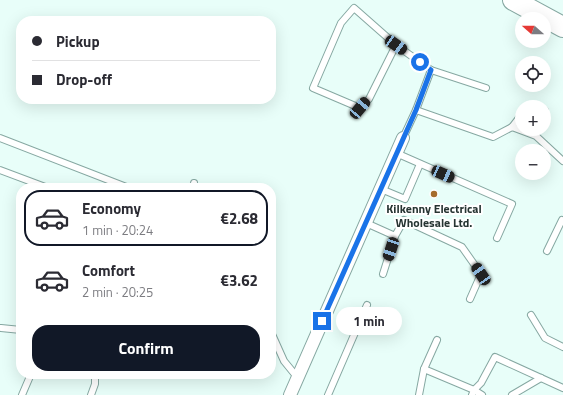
<!DOCTYPE html>
<html lang="en">
<head>
<meta charset="utf-8">
<style>
	body { margin:0; font-family:"Titillium Web",sans-serif; background:#f2f2f3; color:#2b2b33; height:100vh; display:flex; flex-direction:column; font-size:15px; white-space:nowrap }
	* { box-sizing:border-box; margin:0 }
	p { font-size:13px; color:#7c7c81 }
	.icon { flex:none; width:22px; height:22px; fill:none; stroke:currentColor; stroke-width:2; stroke-linecap:round; stroke-linejoin:round }
	.map { position:relative; flex:1; overflow:hidden }
	.sheet { position:absolute; left:16px; top:183px; width:260px; height:196px; display:flex; flex-direction:column; background:#fff; border-radius:16px; box-shadow:0 4px 16px #0002 }
	.sheet>* { flex:none }
	.hud { position:absolute; left:16px; top:16px; width:260px; height:88px; border-radius:16px; box-shadow:0 4px 16px #0002; display:grid; align-content:center; height:88px; padding:0 16px; background:#fff }
	.needle { width:26px; rotate:291deg }
	.tools { position:absolute; left:515px; top:12px; display:grid; gap:8px }
	.tools a { display:grid; place-items:center; width:36px; height:36px; border-radius:50%; background:#fff; box-shadow:0 4px 16px #0002; font-size:20px }
	.end { position:absolute; width:18px; height:18px; margin:-9px; border:5px solid #1a73e8; background:#fff; box-shadow:0 0 0 2px #fff }
	.from { border-radius:50% }
	.bubble { position:absolute; height:28px; border-radius:14px; background:#fff; box-shadow:0 4px 16px #0002; font-size:13px; font-weight:700; line-height:28px; text-align:center }
	.car { position:absolute; width:12px; height:24px; margin:-12px -6px; border-radius:5px; box-shadow:0 0 3px 1px #0007; background:linear-gradient(#222 24%,#8ab4d8 0 40%,#222 0 76%,#8ab4d8 0 86%,#222 0) }
	.hud b { display:flex; align-items:center; gap:14px; height:38px; font-size:15px }
	.hud b+b { border-top:1px solid #e1e1e2 }
	.hud i { width:10px; height:10px; background:#2b2b33 }
	ul { padding:7px 0 0; list-style:none }
	li { display:flex; align-items:center; gap:12px; height:56px; margin:0 8px 6px; padding:0 8px; border:2px solid transparent; border-radius:16px }
	li div { flex:1 }
	li b { display:block; font-size:15px }
	li em { font-style:normal; font-weight:700 }
	li.on { border-color:#111827 }
	li>.icon { width:36px; height:36px; stroke-width:1.5 }
	.cta { display:flex; gap:8px; margin-top:auto; padding:8px 16px }
	.cta a { flex:1; height:46px; border-radius:16px; background:#111827; color:#fff; font-size:16px; font-weight:700; line-height:46px; text-align:center }
	.map>svg:first-child { display:block }
</style>
</head>
<body>
<div class="map">
<svg width="563" height="395" viewBox="0 0 563 395">
	<rect width="100%" height="100%" fill="#e8fef9"/>
	<g fill="none" stroke-linecap="round" stroke-linejoin="round">
		<defs>
			<g id="service">
				<polyline points="396,45 369,99 360,108 313,88 341,23 354,8 396,45 431,70 416,110"/>
				<polyline points="431,70 486,88"/>
				<polyline points="531,107 535,107"/>
				<polyline points="544,111 545,111"/>
				<polyline points="512,127 522,114"/>
				<polyline points="0,138 129,188"/>
				<polyline points="403,138 416,110 493,137 512,127 536,136 563,161"/>
				<polyline points="396,153 512,204 497,238"/>
				<polyline points="0,170 48,188"/>
				<polyline points="193,188 194,183"/>
				<polyline points="381,189 405,199 420,164"/>
				<polyline points="366,223 395,236 404,220 462,247 481,274 470,299"/>
				<polyline points="547,251 562,220 563,221"/>
				<polyline points="383,274 395,236"/>
				<polyline points="531,315 545,338 563,347"/>
				<polyline points="1,328 21,330"/>
				<polyline points="271,332 284,361 297,377"/>
				<polyline points="424,369 474,390 472,395"/>
				<polyline points="22,395 31,374"/>
				<polyline points="91,395 95,384 95,374"/>
				<polyline points="328,395 367,305"/>
				<polyline points="419,395 424,369 437,340"/>
				<polyline points="482,395 474,390 481,383 495,357 563,388"/>
				<polyline points="512,395 541,378"/>
			</g>
			<polyline id="minor" points="290,395 403,138"/>
			<polyline id="trunk" points="513,0 563,27"/>
		</defs>
		<use href="#service" stroke="#86a8a2" stroke-width="8"/>
		<use href="#minor" stroke="#86a8a2" stroke-width="14"/>
		<use href="#trunk" stroke="#86a8a2" stroke-width="22"/>
		<use href="#service" stroke="#fff" stroke-width="6"/>
		<use href="#minor" stroke="#fff" stroke-width="12"/>
		<use href="#trunk" stroke="#fff" stroke-width="20"/>
	</g>
	<g fill="none" stroke-linecap="round" stroke-linejoin="round">
		<polyline stroke="#1a73e8" stroke-width="5" points="322,321 416,110 431,70 420,62"/>
	</g>
	<circle fill="#a66c2c" stroke="#fff" stroke-width="1.5" cx="434" cy="194" r="4"/>
	<g text-anchor="middle" dominant-baseline="central" stroke-width="4" stroke-linejoin="round" paint-order="stroke">
		<g font-size="12" font-weight="bold" fill="#263432" stroke="#fff">
			<text x="434" y="208">Kilkenny Electrical<tspan x="434" dy="14">Wholesale Ltd.</tspan></text>
		</g>
	</g>
</svg>
<div class="tools">
<a><svg class="needle" viewBox="-14 -14 28 28"><path d="M0-13l5 13h-10z" fill="#e53935"/><path d="M0 13l5-13h-10z" fill="#7c7c81"/></svg></a>
<a><svg class="icon" aria-label="locate" viewBox="0 0 24 24"><circle cx="12" cy="12" r="6"/><path d="M12 2v4M12 18v4M2 12h4M18 12h4"/></svg></a>
<a>+</a>
<a>−</a>
</div>
<i class="end from" style="left:420px;top:62px"></i>
<i class="end" style="left:322px;top:321px"></i>
<div class="bubble" style="left:336px;top:307px;width:66px">1 min</div>
<i class="car" style="left:396px;top:45px;rotate:125deg"></i>
<i class="car" style="left:360px;top:108px;rotate:40deg"></i>
<i class="car" style="left:443px;top:174px;rotate:114deg"></i>
<i class="car" style="left:391px;top:249px;rotate:198deg"></i>
<i class="car" style="left:481px;top:274px;rotate:326deg"></i>
<div class="hud">
<b><i class="from"></i>Pickup</b>
<b><i></i>Drop-off</b>
</div>
<section class="sheet">
<ul>
<li class="on"><svg class="icon" aria-label="car" viewBox="0 0 24 24"><path d="M5 17H2v-5l4-1 3-4h7l3 4 3 1v5h-3M9 17h6M6 11h13"/><circle cx="7" cy="17" r="2"/><circle cx="17" cy="17" r="2"/></svg><div><b>Economy</b><p>1 min · 20:24</p></div><em>€2.68</em></li>
<li><svg class="icon" aria-label="car" viewBox="0 0 24 24"><path d="M5 17H2v-5l4-1 3-4h7l3 4 3 1v5h-3M9 17h6M6 11h13"/><circle cx="7" cy="17" r="2"/><circle cx="17" cy="17" r="2"/></svg><div><b>Comfort</b><p>2 min · 20:25</p></div><em>€3.62</em></li>
</ul>
<div class="cta"><a>Confirm</a></div>
</section>
</div>
</body>
</html>
